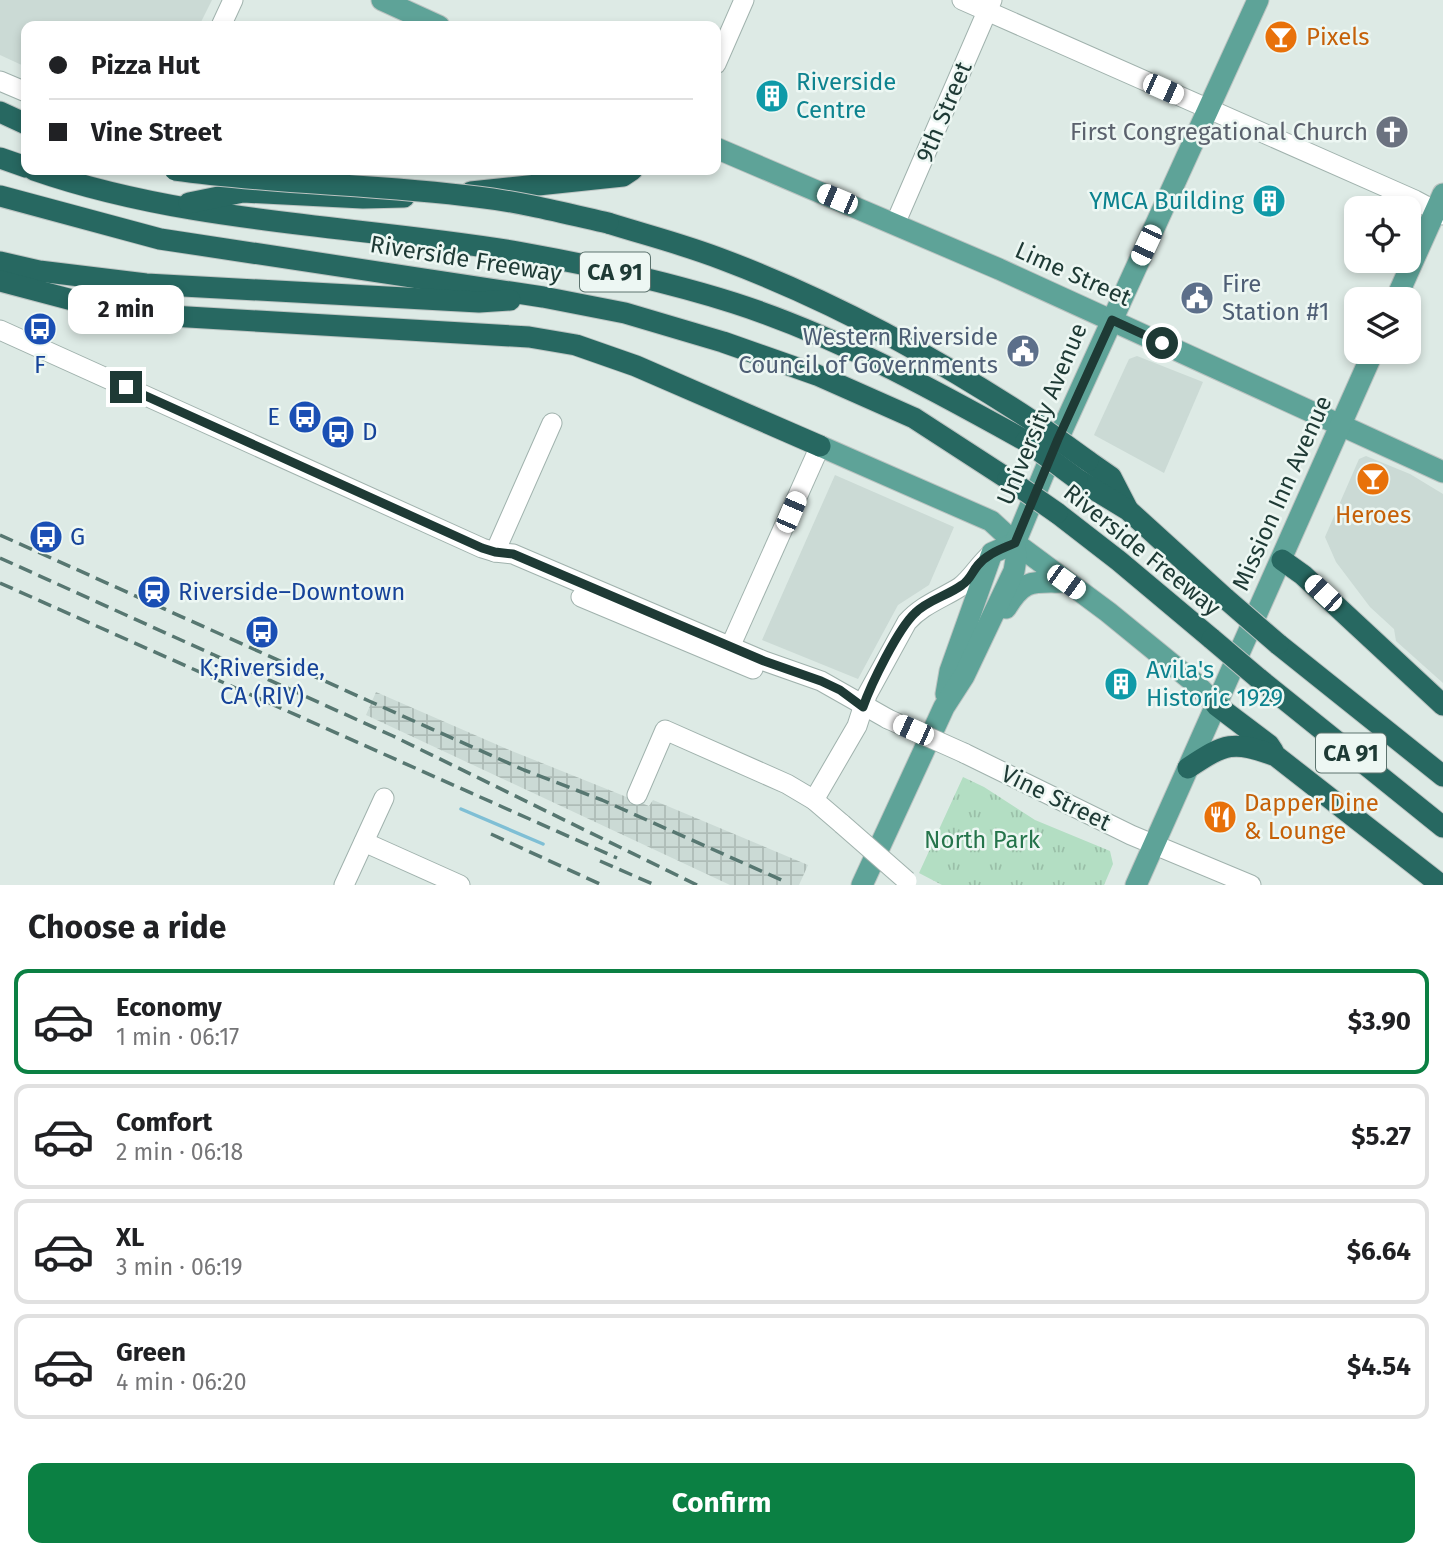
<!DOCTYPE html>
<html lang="en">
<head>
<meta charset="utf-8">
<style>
	body { margin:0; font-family:"Fira Sans",sans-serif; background:#f2f2f2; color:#202124; height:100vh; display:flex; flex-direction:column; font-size:26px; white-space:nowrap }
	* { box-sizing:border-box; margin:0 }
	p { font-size:23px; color:#757577 }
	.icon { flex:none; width:38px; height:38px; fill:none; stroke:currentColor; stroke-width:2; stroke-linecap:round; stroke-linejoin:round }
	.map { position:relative; height:885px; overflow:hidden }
	.panel { display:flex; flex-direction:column; background:#fff; flex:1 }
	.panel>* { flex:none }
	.banner { position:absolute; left:21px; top:21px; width:700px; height:154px; border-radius:14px; box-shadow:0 4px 10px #0003; display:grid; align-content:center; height:154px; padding:0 28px; background:#fff }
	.controls { position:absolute; left:1344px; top:196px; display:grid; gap:14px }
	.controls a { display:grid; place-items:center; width:77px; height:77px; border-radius:14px; background:#fff; box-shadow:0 4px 10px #0003; font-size:35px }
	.end { position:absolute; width:32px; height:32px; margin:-16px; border:9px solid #1e3a35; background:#fff; box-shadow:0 0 0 4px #fff }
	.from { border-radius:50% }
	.bubble { position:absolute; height:49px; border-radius:14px; background:#fff; box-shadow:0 4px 10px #0003; font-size:23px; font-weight:700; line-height:49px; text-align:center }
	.car { position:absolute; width:21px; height:42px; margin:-21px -10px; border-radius:9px; box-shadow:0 0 5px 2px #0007; background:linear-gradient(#fff 24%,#345 0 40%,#fff 0 76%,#345 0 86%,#fff 0) }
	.banner b { display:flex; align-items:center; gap:24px; height:66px; font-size:26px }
	.banner b+b { border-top:2px solid #e0e0e0 }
	.banner i { width:18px; height:18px; background:#202124 }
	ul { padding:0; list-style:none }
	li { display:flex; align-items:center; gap:21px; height:105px; margin:0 14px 10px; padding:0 14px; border:4px solid #e0e0e0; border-radius:14px }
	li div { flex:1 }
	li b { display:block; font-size:26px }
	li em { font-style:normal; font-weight:700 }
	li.current { border-color:#0b8043 }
	li>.icon { width:63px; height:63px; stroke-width:1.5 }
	h2 { padding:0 28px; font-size:32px; line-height:84px }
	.cta { display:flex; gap:14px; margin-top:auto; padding:14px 28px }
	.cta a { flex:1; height:80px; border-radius:14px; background:#0b8043; color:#fff; font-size:28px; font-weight:700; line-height:80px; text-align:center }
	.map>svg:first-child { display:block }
</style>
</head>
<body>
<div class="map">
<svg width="1443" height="885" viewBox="0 0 1443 885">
	<defs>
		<pattern id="industrial-grid" width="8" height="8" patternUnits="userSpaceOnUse" patternTransform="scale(1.75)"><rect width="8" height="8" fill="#cbdad5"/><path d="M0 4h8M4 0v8" fill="none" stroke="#aebcb7"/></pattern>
		<pattern id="park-tufts" width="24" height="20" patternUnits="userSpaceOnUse" patternTransform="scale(1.75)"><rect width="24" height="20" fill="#b3dec3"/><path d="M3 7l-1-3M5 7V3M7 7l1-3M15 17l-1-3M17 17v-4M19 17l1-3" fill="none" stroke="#9abfa8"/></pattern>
	</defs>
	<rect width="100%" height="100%" fill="#ddeae5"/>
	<g fill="#cbdad5">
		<polygon points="0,0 212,0 199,26 26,26 26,67 0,55"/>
		<polygon points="1137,356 1203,382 1164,473 1094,435 1129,359"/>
		<polygon points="1366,456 1410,474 1443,494 1443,683 1396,641 1394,629 1370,607 1336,562 1325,537 1359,459"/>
		<polygon points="835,475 954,527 929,585 898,605 858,679 762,640"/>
	</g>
	<polygon fill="url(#industrial-grid)" points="376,692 507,749 649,806 653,800 808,865 799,885 730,885 366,715"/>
	<polygon fill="url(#park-tufts)" points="963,777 984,787 1035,820 1110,851 1113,864 1104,885 942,885 919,873"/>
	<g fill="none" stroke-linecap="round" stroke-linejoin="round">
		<polyline stroke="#7fbfd5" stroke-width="3.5" points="461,809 543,844"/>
		<defs>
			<g id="minor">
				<polyline points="962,0 1415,200 1443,215"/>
				<polyline points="221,26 233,0"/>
				<polyline points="716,64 744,0"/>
				<polyline points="0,81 26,92"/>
				<polyline points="895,224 992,0"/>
				<polyline points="0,330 482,548 495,552 513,554 764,661 821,681 888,719"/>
				<polyline points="495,552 552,423"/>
				<polyline points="581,597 753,669"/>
				<polyline points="726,656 820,446"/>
				<polyline points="964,753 1131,835 1251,885"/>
				<polyline points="637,795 665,730 787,784 814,800 842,824"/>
				<path d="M814 800 857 726 867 695 907 622C922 605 941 599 960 587 972 578 979 564 991 554"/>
				<polyline points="364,842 460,885"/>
				<polyline points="344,885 384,798"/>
			</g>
			<g id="major">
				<polyline points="382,0 439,26"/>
				<polyline points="716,148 999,269 1443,472"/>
				<polyline points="1396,299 1443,194"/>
				<polyline points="820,446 991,521 1015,543 1108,612 1195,683 1216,705"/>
				<path d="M1006 608C1025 577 1033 583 1066 582"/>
				<polyline points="946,694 950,671 992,553 1015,543"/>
				<polyline points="862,885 944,707 964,676 1014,571 1016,559 1015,543 1058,439 1258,0"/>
				<polyline points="1136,885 1373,352"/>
			</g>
			<g id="highway">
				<polyline points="0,112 26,124"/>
				<polyline points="0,158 26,167"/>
				<path d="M34 170C189 224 357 225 518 252 591 265 664 281 734 303 837 336 932 389 1026 441"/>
				<polyline points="471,192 623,176 632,170"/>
				<polyline points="0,196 160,239 543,297 625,313 723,342 817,375 914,418 1008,479"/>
				<polyline points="189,203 243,192 363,198 404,197"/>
				<path d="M608 223C646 235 686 245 724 260 833 301 937 358 1034 422"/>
				<polyline points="0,262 39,271 146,284 479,302 510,300"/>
				<polyline points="0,281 114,311 137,314 529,337 576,345 636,366 820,446"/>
				<polyline points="1088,461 1111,477 1127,508"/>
				<polyline points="1077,479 1128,510 1226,599"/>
				<polyline points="1057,513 1119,561 1212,639"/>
				<polyline points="1282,560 1303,575 1443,705"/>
				<polyline points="1278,644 1443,776"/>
				<polyline points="1258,678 1443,827"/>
				<polyline points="1216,705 1269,745 1273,751"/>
				<path d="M1188 768C1226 743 1232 740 1276 756L1441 885"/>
			</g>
		</defs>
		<use href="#minor" stroke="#a0b2ad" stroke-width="21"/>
		<use href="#major" stroke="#bcc4c2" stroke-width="23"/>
		<use href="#highway" stroke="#bcc4c2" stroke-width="23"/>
		<use href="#minor" stroke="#fff" stroke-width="19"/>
		<use href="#major" stroke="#5ea398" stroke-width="21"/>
		<use href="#highway" stroke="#276861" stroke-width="21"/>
		<g stroke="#577771" stroke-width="3.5" stroke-dasharray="14 7" stroke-linecap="butt">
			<polyline points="0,535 369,701 524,770 602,800 786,882"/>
			<polyline points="0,558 393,736 697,885"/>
			<polyline points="0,583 617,858"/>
			<polyline points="491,834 602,885"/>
			<polyline points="600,861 655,885"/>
		</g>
		<defs>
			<g id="minor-bridge">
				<polyline points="888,719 964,753"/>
				<polyline points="842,824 907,881"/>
			</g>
			<g id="highway-bridge">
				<path d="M175 170C275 184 377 184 477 197 521 202 564 213 608 223"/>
				<polyline points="1034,422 1088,461"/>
				<polyline points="1026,441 1077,479"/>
				<polyline points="1008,479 1057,513"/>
				<polyline points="1226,599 1278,644"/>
				<polyline points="1212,639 1258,678"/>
			</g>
		</defs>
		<use href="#minor-bridge" stroke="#a0b2ad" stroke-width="21" stroke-linecap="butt"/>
		<use href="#highway-bridge" stroke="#bcc4c2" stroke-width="23" stroke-linecap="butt"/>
		<use href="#minor-bridge" stroke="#fff" stroke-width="19"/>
		<use href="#highway-bridge" stroke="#276861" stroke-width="21"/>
	</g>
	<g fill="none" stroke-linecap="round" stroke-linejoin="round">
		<path stroke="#1e3a35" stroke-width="9" d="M126 387 482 548 495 552 513 554 764 661 821 681 840 690 863 707C871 684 898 629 915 613 928 600 947 596 962 585 970 580 972 572 978 565 988 553 1002 549 1015 543L1058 439 1112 320 1162 343"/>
	</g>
	<defs>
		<symbol id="bar-disc" viewBox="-11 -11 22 22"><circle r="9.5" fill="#e8710a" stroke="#edf7f3"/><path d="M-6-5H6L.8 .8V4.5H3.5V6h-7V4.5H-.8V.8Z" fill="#fff"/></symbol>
		<symbol id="building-disc" viewBox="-11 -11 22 22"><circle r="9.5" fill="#0f9aa8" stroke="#edf7f3"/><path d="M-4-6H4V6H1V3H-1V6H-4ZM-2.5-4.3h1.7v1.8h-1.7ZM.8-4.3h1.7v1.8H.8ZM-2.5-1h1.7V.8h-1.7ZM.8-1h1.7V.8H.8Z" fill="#fff"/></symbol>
		<symbol id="church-disc" viewBox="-11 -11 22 22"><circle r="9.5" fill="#6b7280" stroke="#edf7f3"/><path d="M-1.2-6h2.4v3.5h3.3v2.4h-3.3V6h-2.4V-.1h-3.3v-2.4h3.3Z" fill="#fff"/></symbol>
		<symbol id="civic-disc" viewBox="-11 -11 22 22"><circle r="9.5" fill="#5c6f8a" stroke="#edf7f3"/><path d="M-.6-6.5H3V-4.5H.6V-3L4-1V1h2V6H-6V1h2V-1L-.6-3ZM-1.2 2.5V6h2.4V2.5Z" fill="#fff"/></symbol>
		<symbol id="bus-disc" viewBox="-11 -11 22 22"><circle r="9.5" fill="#1a4fb4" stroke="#edf7f3"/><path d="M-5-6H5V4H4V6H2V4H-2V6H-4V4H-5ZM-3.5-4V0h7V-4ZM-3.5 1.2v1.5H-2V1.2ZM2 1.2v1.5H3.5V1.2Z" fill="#fff"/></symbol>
		<symbol id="station-disc" viewBox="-11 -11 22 22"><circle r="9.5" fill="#1a4fb4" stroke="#edf7f3"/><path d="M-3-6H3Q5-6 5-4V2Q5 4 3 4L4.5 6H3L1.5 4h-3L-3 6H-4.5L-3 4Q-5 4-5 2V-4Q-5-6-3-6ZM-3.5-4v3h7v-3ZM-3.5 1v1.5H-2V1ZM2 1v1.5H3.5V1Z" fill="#fff"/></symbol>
		<symbol id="restaurant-disc" viewBox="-11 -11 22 22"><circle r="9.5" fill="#e8710a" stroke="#edf7f3"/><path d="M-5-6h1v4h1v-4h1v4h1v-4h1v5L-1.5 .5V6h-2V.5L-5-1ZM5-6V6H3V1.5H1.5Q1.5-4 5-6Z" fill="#fff"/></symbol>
	</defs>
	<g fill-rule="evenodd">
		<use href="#bar-disc" x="1262" y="18" width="38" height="38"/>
		<use href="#building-disc" x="753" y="77" width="38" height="38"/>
		<use href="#church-disc" x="1373" y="113" width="38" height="38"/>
		<use href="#building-disc" x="1250" y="182" width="38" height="38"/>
		<use href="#civic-disc" x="1178" y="279" width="38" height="38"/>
		<use href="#bus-disc" x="21" y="310" width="38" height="38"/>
		<use href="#civic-disc" x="1004" y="332" width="38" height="38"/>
		<use href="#bus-disc" x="286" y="398" width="38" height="38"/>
		<use href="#bus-disc" x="319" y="413" width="38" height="38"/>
		<use href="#bar-disc" x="1354" y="460" width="38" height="38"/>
		<use href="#bus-disc" x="27" y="518" width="38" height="38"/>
		<use href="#station-disc" x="135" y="573" width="38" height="38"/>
		<use href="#bus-disc" x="243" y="613" width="38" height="38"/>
		<use href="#building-disc" x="1102" y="665" width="38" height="38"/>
		<use href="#restaurant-disc" x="1201" y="798" width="38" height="38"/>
	</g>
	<g text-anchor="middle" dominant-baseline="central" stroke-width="5" stroke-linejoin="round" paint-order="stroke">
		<g fill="#edf7f3" stroke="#5c736e" stroke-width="2">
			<rect x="580" y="252.5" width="70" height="39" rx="5"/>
			<rect x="1316" y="733.5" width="70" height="39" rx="5"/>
		</g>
		<g font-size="23" font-weight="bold" fill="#1e3a35">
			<text x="615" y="272">CA 91</text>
			<text x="1351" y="753">CA 91</text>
		</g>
		<g font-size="24" fill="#c56008" stroke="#edf7f3" text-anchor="start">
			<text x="1306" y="37">Pixels</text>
			<text x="1373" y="515" text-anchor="middle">Heroes</text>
			<text x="1244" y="803">Dapper Dine<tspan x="1244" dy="28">&amp; Lounge</tspan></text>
		</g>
		<g font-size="24" fill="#0d838f" stroke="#edf7f3" text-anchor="start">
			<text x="796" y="82">Riverside<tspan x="796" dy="28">Centre</tspan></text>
			<text x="1244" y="201" text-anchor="end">YMCA Building</text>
			<text x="1146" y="670">Avila's<tspan x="1146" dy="28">Historic 1929</tspan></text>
		</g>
		<g font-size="24" fill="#1e3a35" stroke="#edf7f3">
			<text transform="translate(944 112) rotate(-67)">9th Street</text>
			<text transform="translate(466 259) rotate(9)">Riverside Freeway</text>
			<text transform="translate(1073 274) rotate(24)">Lime Street</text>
			<text transform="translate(1042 414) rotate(-67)">University Avenue</text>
			<text transform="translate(1282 493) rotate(-66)">Mission Inn Avenue</text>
			<text transform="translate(1142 550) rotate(39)">Riverside Freeway</text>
			<text transform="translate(1056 798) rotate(26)">Vine Street</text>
		</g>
		<g font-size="24" fill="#5b616d" stroke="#edf7f3" text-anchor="end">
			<text x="1368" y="132">First Congregational Church</text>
		</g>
		<g font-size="24" fill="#4e5e75" stroke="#edf7f3" text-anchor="start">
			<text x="1222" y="284">Fire<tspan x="1222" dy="28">Station #1</tspan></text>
			<text x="998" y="337" text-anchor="end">Western Riverside<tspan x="998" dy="28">Council of Governments</tspan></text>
		</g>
		<g font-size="24" fill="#164399" stroke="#edf7f3" text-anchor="start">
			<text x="40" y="365" text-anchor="middle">F</text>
			<text x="280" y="417" text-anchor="end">E</text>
			<text x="362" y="432">D</text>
			<text x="70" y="537">G</text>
			<text x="178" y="592">Riverside–Downtown</text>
			<text x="262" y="668" text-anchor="middle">K;Riverside,<tspan x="262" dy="28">CA (RIV)</tspan></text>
		</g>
		<g font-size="24" fill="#25744b" stroke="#edf7f3">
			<text x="982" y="840">North Park</text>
		</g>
	</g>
</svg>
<div class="controls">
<a><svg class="icon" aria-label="locate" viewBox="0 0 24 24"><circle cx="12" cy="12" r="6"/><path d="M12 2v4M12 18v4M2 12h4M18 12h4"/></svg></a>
<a><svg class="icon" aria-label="layers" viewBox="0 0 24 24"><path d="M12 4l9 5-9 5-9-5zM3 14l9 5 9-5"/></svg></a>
</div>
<i class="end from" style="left:1162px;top:343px"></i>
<i class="end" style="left:126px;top:387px"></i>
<div class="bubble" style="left:68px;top:285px;width:116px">2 min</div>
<i class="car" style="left:1163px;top:89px;rotate:114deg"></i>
<i class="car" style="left:837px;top:199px;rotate:293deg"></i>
<i class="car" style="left:1146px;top:245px;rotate:205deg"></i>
<i class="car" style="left:791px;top:512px;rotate:23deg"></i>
<i class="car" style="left:1066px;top:582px;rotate:126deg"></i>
<i class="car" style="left:1323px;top:593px;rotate:313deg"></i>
<i class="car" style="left:913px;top:730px;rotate:294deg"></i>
<div class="banner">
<b><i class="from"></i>Pizza Hut</b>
<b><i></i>Vine Street</b>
</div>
</div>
<section class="panel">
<h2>Choose a ride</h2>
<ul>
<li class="current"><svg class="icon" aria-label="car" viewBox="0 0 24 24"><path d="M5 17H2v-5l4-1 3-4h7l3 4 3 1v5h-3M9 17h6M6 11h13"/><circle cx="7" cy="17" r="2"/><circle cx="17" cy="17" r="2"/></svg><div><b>Economy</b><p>1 min · 06:17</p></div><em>$3.90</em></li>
<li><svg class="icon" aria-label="car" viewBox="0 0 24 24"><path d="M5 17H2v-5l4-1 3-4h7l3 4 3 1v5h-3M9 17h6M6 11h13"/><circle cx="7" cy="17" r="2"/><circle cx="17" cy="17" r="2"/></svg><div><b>Comfort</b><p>2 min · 06:18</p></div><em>$5.27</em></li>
<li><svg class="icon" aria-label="car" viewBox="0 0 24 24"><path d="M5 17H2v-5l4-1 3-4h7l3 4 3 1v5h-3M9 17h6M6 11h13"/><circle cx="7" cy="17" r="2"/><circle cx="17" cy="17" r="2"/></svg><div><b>XL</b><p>3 min · 06:19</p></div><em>$6.64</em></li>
<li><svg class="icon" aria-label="car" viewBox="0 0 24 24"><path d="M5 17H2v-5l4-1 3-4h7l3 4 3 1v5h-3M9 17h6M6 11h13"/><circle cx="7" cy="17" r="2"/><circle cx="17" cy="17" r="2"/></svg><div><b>Green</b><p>4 min · 06:20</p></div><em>$4.54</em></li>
</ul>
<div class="cta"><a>Confirm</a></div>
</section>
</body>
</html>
